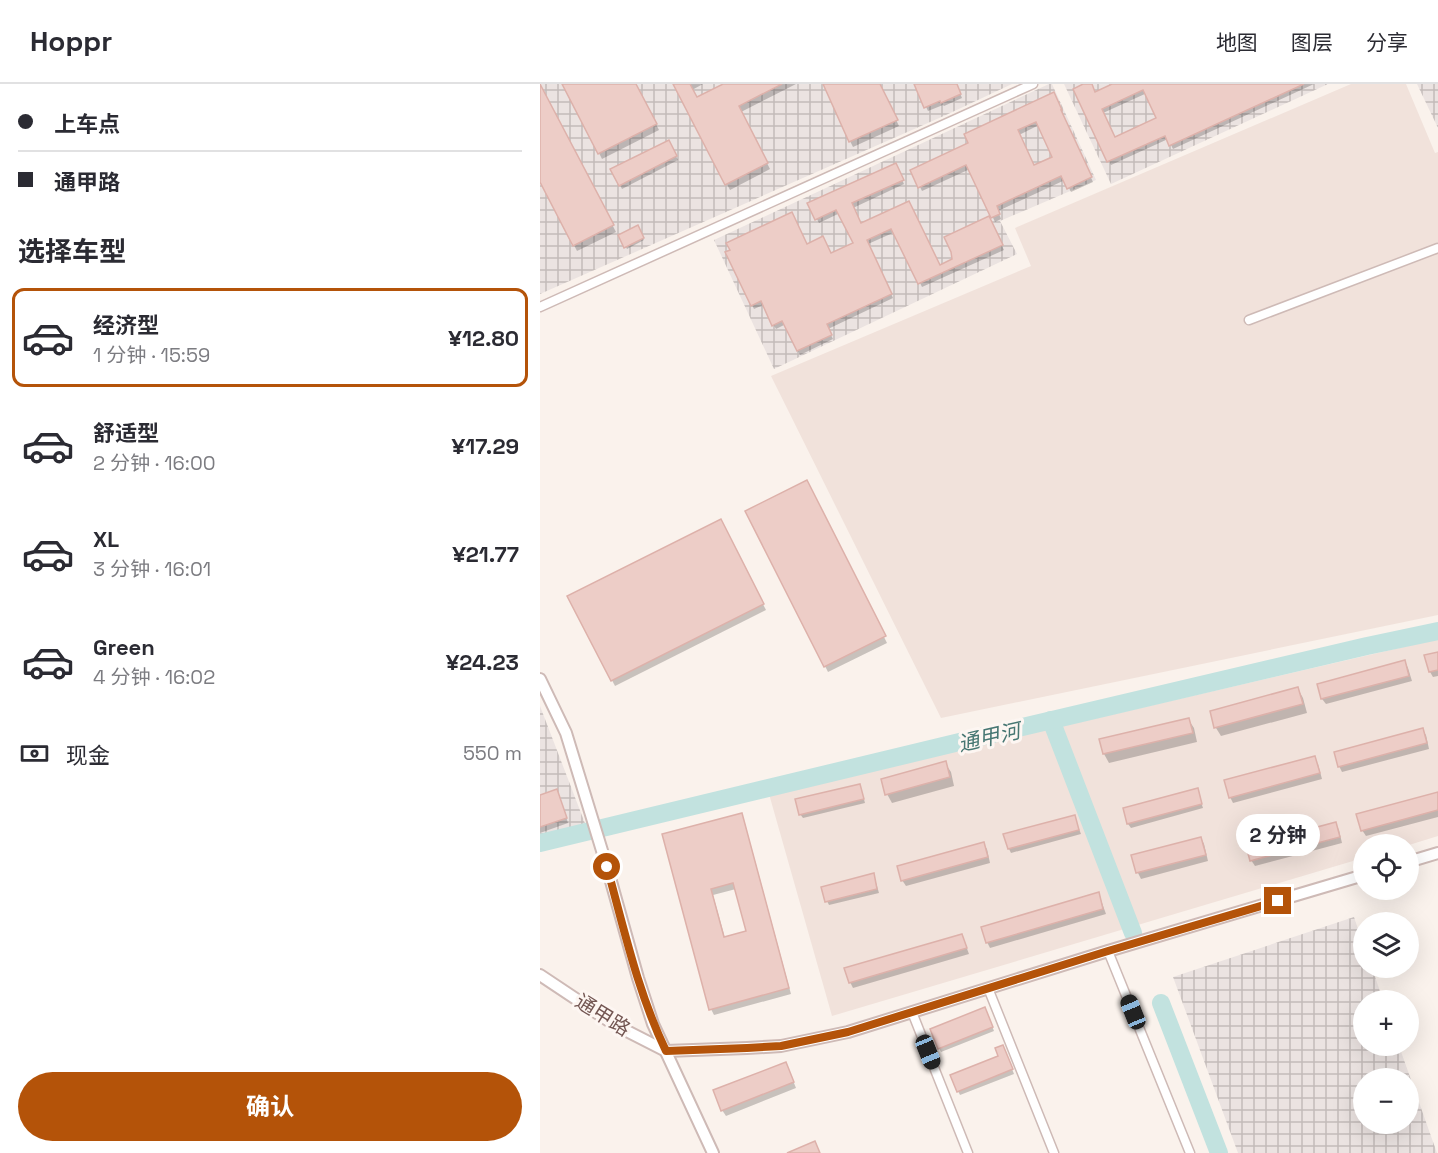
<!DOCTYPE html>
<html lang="zh">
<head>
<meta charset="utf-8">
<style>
	body { margin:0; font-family:"Space Grotesk","Noto Sans SC",sans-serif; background:#f7f7f7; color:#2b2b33; height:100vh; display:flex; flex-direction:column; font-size:22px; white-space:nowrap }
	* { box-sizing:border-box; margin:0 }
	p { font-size:20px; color:#7c7c81 }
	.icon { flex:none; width:33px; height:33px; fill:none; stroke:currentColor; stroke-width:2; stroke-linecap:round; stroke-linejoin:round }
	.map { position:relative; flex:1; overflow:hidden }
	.sheet { display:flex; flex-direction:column; background:#fff; width:540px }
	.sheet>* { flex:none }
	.top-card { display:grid; align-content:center; height:132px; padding:0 18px; background:#fff }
	.tools { position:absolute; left:813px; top:750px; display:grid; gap:12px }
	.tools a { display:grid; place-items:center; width:66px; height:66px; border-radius:50%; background:#fff; box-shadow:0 6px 24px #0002; font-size:30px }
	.end { position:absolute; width:27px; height:27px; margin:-14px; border:8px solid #b45309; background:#fff; box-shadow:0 0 0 3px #fff }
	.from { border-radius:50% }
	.bubble { position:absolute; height:42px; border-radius:21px; background:#fff; box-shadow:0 6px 24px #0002; font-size:20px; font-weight:700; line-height:42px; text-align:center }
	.car { position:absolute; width:18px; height:36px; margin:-18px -9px; border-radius:8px; box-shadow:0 0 4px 2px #0007; background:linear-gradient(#222 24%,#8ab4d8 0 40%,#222 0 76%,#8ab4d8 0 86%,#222 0) }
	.top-card b { display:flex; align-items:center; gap:21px; height:57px; font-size:22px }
	.top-card b+b { border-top:2px solid #e1e1e2 }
	.top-card i { width:15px; height:15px; background:#2b2b33 }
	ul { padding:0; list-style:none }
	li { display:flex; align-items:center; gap:18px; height:99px; margin:0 12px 9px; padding:0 6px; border:3px solid transparent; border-radius:12px }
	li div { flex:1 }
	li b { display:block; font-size:22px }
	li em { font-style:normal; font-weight:700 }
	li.on { border-color:#b45309 }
	li>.icon { width:54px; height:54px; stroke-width:1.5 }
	h2 { padding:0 18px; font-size:27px; line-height:72px }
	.pay { display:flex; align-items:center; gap:15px; height:66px; padding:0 18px; font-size:22px }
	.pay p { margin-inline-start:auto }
	.button { display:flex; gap:12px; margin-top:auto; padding:12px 18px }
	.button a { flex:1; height:69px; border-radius:36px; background:#b45309; color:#fff; font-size:24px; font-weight:700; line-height:69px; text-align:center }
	header { display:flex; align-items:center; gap:36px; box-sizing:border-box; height:84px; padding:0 30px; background:#fff; border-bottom:2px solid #e1e1e2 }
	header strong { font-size:28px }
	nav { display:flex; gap:33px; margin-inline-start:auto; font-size:21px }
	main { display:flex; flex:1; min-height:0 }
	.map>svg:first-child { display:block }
</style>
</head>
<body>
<header>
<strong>Hoppr</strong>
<nav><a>地图</a><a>图层</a><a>分享</a></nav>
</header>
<main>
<section class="sheet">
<div class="top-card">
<b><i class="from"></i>上车点</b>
<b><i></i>通甲路</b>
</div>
<h2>选择车型</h2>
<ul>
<li class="on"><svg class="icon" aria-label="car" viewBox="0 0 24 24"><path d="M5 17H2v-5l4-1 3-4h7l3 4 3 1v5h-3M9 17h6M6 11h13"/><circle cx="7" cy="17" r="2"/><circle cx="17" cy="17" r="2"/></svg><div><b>经济型</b><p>1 分钟 · 15:59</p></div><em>¥12.80</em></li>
<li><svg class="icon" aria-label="car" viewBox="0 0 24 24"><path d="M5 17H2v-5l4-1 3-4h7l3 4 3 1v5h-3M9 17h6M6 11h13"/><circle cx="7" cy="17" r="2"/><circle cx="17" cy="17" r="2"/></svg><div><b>舒适型</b><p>2 分钟 · 16:00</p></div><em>¥17.29</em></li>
<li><svg class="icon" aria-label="car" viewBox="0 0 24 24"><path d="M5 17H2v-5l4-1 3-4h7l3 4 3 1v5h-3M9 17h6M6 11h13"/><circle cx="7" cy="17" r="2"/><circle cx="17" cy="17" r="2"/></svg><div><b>XL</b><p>3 分钟 · 16:01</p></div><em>¥21.77</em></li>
<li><svg class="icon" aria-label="car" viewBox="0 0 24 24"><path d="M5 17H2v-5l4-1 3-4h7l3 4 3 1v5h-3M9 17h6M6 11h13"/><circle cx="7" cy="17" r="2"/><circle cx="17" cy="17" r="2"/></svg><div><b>Green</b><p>4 分钟 · 16:02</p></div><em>¥24.23</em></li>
</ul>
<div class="pay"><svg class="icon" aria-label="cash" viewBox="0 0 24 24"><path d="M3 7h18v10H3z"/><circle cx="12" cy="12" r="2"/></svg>现金<p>550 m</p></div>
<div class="button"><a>确认</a></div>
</section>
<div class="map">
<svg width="898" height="1069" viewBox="0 0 898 1069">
	<defs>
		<pattern id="industrial-grid" width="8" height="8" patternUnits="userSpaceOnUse" patternTransform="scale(1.5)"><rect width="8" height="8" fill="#ebe3e1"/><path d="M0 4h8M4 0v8" fill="none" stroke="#c3bbb9"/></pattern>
	</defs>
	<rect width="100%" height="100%" fill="#faf2ec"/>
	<g fill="#f1e2db">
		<polygon points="811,0 866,0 895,69 898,68 898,531 401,634 231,292 491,182 475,144"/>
		<polygon points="898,555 898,752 869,761 824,760 823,774 292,932 229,710"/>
	</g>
	<g fill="url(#industrial-grid)" fill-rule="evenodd">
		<polygon points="0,0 472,0 406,31 0,210"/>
		<polygon points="509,0 512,0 556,96 460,137 477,170 234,285 174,156"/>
		<polygon points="524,0 788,0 571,100"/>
		<polygon points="877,0 898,0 898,44"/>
		<polygon points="0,622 46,742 0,754"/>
		<path d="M814 833 823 860 824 884H832L843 916H824V962H859L897 1069H698L633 893ZM824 994H868V1040H824Z"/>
	</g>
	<g fill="#0003" fill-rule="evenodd">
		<polygon points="24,0 95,0 119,46 62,75"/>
		<polygon points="135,0 163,0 152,6 157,15 186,0 256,0 201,28 230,85 190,106"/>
		<polygon points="339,0 359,42 313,63 310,57"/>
		<polygon points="375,0 416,0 422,14 404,22 403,21 388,27"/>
		<path d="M546 0H550L555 9 576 0H774L633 65 628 55 571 81 535 5ZM607 9 618 35 575 55 563 29Z"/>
		<polygon points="0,2 76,148 37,167 0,95"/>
		<path d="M516 14 523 30 522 31 553 98 531 108 525 96 458 127 461 135 455 138 430 85 382 107 380 103 430 60ZM499 41 514 74 494 83 479 51Z"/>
		<polygon points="128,57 138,76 82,105 72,86"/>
		<polygon points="355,81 364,100 313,124 321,141 368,119 399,183 413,176 448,134 464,166 382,203 355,148 328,160 353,214 288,245 293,255 260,271 246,240 236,245 223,221 214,225 212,221 267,162 291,171 315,160 300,129 279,139 269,120"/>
		<polygon points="97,143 104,156 87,165 80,152"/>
		<polygon points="269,404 347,559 288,588 207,428"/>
		<polygon points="183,442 226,526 75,602 29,513"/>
		<polygon points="898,569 898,592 893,593 890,588"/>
		<polygon points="865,578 868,584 872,597 786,620 782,615"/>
		<polygon points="758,605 763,614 767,629 681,652 676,644 671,628"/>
		<polygon points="648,635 654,644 657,658 569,679 564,670 561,656"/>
		<polygon points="882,646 886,651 889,665 802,688 799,682"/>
		<polygon points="774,674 778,680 782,695 693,719 690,713"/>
		<polygon points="405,679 411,688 414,702 352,719 347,710"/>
		<polygon points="320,701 325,719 263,734 260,730"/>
		<polygon points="657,706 663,724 591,744 588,740 585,725"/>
		<polygon points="898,709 898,733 826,752 822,746"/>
		<polygon points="19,711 28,739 0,749 0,712"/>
		<path d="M201 730 204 736 251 910 174 931 171 925 124 751ZM196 805 208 848 185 854 173 811Z"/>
		<polygon points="534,732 541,750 471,769 469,765 465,752"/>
		<polygon points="796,740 799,746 802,759 715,782 711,776"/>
		<polygon points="661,754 664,760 668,777 601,795 598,789 593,772"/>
		<polygon points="443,760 447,765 450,779 366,802 362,796"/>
		<polygon points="335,795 339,809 289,821 287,817"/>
		<polygon points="558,810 561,816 566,830 450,864 447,858"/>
		<polygon points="422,851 429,870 313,904 310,898"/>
		<polygon points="447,929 454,947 401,968 399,964"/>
		<polygon points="465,967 474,990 420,1011 418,1007 460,973"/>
		<polygon points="246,979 256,1004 186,1032 182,1026"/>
	</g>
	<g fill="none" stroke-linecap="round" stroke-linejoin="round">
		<g stroke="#c2e2df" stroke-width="18">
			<polyline points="511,636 593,849"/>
			<polyline points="0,759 461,648 827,562 898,547"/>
			<polyline points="621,919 679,1069"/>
		</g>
	</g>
	<g fill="#edcdc7" stroke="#ddb1aa" stroke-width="1.5" fill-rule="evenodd">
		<polygon points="0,0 74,141 33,162 0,98"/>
		<polygon points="22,0 96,0 117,40 58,70"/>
		<polygon points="133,0 150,0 157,13 183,0 242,0 199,22 228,79 185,101"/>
		<polygon points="283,0 340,0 358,36 309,58"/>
		<polygon points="374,0 417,0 421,10 401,19 400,17 384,24"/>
		<path d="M543 0H552L555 8 572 0H764L629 62 625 52 567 78 533 5ZM603 6 616 34 575 53 562 25Z"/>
		<path d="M514 8 522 26H521L552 93 527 105 521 92 457 122 460 130 451 134 426 81 378 104 370 86 428 59 424 50ZM496 38 512 73 494 81 478 46Z"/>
		<polygon points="129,56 137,72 79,102 70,85"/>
		<polygon points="356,79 364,96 312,119 321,139 369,117 400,181 412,175 411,168 404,153 449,132 463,161 378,200 351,145 327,156 352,210 287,240 292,251 257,267 242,237 232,242 221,217 211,222 185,168 190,166 186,159 252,128 267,160 283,152 291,169 313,159 296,126 275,136 267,119"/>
		<polygon points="98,141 104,154 84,164 78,151"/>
		<polygon points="267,396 346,552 284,583 205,427"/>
		<polygon points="181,435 224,520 71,597 27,512"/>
		<polygon points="898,568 898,586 889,588 884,571"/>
		<polygon points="865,576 869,592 781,615 777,600"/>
		<polygon points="758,603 763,620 674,644 670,627"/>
		<polygon points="649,634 653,649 563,670 559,655"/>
		<polygon points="883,644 887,659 798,683 794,668"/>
		<polygon points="775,672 780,689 689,714 684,696"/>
		<polygon points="406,677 410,693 345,711 341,695"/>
		<polygon points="320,700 324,715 259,731 255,715"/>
		<polygon points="658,704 662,720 587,740 583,724"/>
		<polygon points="17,705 27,734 0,743 0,711"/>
		<polygon points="898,708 898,726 821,747 816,730"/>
		<path d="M202 729 249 904 169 926 122 750ZM193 799 206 847 184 853 171 805Z"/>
		<polygon points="535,731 539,746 468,765 463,750"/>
		<polygon points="796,738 800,753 710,777 706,762"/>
		<polygon points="661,753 666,771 596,789 591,771"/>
		<polygon points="444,758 448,773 361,797 357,782"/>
		<polygon points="334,789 337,805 285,818 281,803"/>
		<polygon points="559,808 563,825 446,859 441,843"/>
		<polygon points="422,850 427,864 309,899 304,884"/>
		<polygon points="445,923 453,943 398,965 390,945"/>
		<polygon points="463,961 473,985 417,1008 410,991 458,972 455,964"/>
		<polygon points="246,978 254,998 181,1027 173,1006"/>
		<polygon points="275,1057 280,1069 247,1069"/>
	</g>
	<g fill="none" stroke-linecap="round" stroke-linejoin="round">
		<defs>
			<g id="minor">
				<polyline points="0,223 493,0"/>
				<polyline points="709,236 898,164"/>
				<polyline points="568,867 650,1069"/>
				<polyline points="448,904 514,1069"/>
				<polyline points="372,928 428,1069"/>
			</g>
			<g id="tertiary">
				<polyline points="0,595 26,649 67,783 98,894 113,940 173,1069"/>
				<polyline points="868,778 898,769"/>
				<polyline points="0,891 75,941 126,967 207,964 241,962 308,948 568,867 824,791"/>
			</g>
		</defs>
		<use href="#minor" stroke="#cebab6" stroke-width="11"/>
		<use href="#tertiary" stroke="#cebab6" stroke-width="14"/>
		<use href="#minor" stroke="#fff" stroke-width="8"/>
		<use href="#tertiary" stroke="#fff" stroke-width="10"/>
	</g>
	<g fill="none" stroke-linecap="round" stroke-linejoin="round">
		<path stroke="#b45309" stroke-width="8" d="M67 783C84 845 98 909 126 967L207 964 241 962 308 948 568 867 738 817"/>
	</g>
	<g text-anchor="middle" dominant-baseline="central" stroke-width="6" stroke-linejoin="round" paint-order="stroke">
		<g font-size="20" fill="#735652" stroke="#fdf6f2">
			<text transform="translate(63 931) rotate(32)">通甲路</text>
		</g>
		<g font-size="21" font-style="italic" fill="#467672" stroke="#fdf6f2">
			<text transform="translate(449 653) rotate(-13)">通甲河</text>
		</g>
	</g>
</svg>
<div class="tools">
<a><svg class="icon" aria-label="locate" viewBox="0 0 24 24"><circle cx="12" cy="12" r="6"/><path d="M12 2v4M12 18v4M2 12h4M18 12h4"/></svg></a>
<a><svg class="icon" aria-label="layers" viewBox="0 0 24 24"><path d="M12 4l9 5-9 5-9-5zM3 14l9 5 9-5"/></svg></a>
<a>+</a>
<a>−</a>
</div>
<i class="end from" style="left:67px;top:783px"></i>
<i class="end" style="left:738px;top:817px"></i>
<div class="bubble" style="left:696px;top:730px;width:84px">2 分钟</div>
<i class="car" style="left:593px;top:928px;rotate:338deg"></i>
<i class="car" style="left:388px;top:968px;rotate:158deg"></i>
</div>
</main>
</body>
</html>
